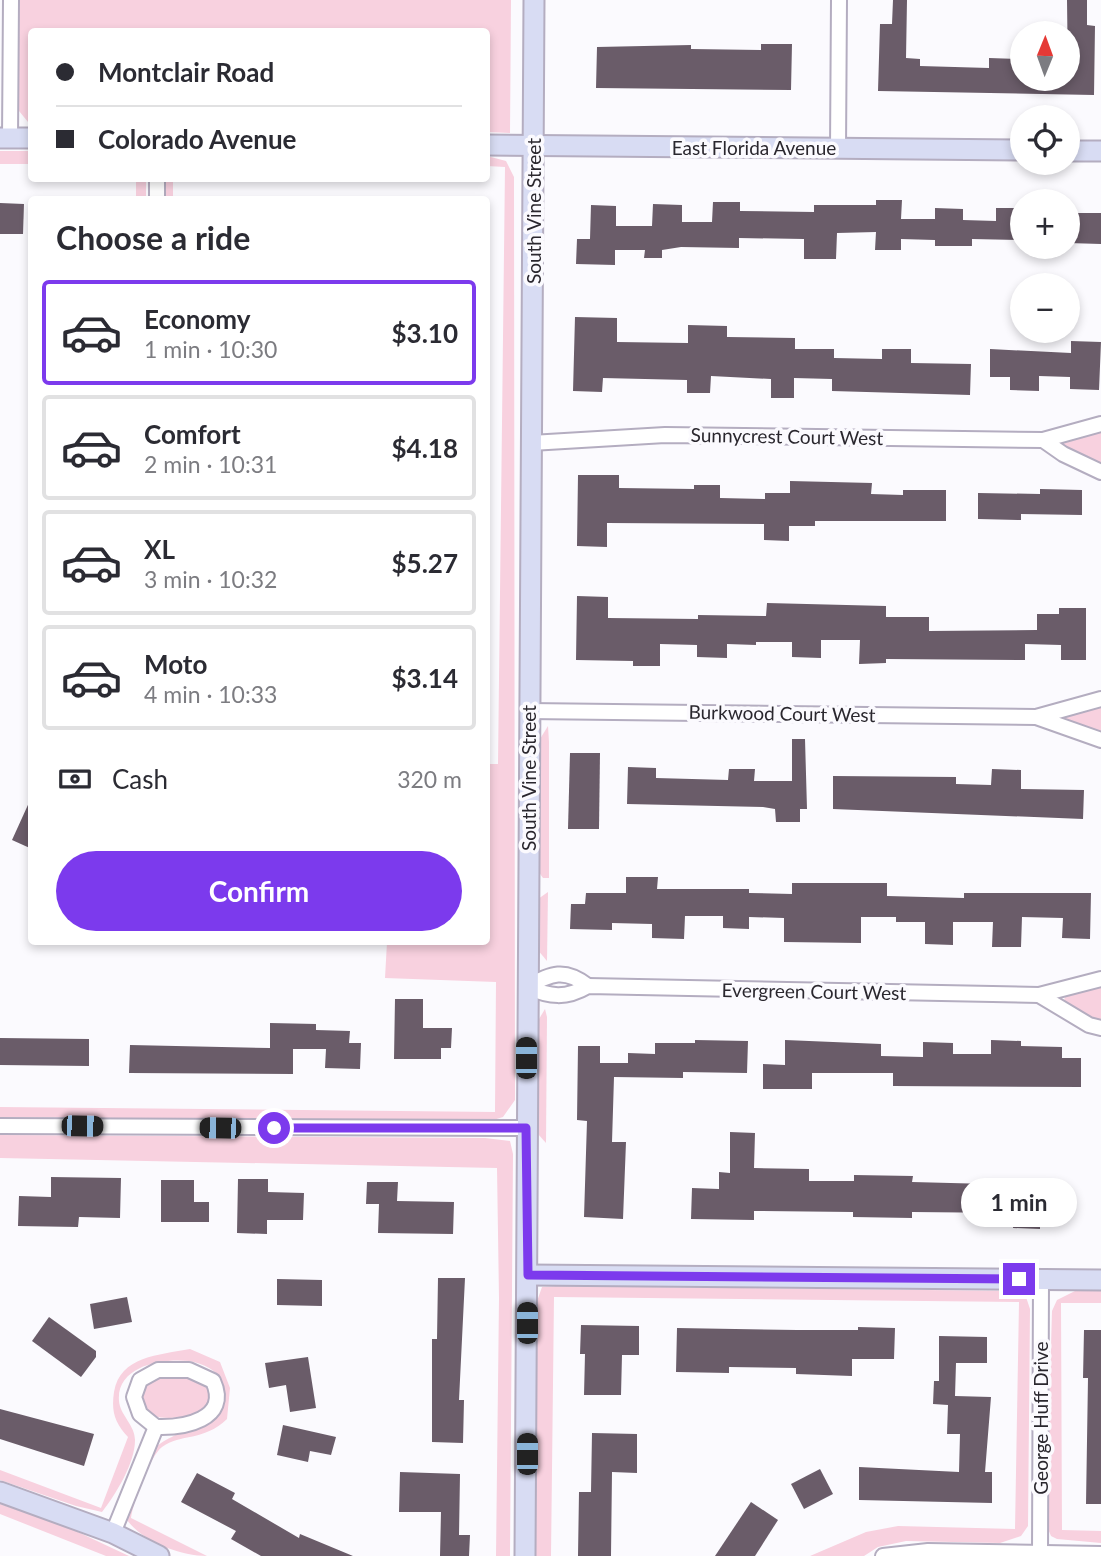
<!DOCTYPE html>
<html lang="en">
<head>
<meta charset="utf-8">
<style>
	body { margin:0; font-family:Lato,sans-serif; background:#f7f7f7; color:#2b2b33; height:100vh; display:flex; flex-direction:column; font-size:26px; white-space:nowrap }
	* { box-sizing:border-box; margin:0 }
	p { font-size:23px; color:#7c7c81 }
	.icon { flex:none; width:38px; height:38px; fill:none; stroke:currentColor; stroke-width:2; stroke-linecap:round; stroke-linejoin:round }
	.map { position:relative; flex:1; overflow:hidden }
	.sheet { position:absolute; left:28px; top:196px; width:462px; height:749px; display:flex; flex-direction:column; background:#fff; border-radius:7px; box-shadow:0 4px 10px #0003 }
	.sheet>* { flex:none }
	.hud { position:absolute; left:28px; top:28px; width:462px; height:154px; border-radius:7px; box-shadow:0 4px 10px #0003; display:grid; align-content:center; height:154px; padding:0 28px; background:#fff }
	.needle { width:46px; rotate:1deg }
	.fabs { position:absolute; left:1010px; top:21px; display:grid; gap:14px }
	.fabs a { display:grid; place-items:center; width:70px; height:70px; border-radius:50%; background:#fff; box-shadow:0 4px 10px #0003; font-size:35px }
	.end { position:absolute; width:32px; height:32px; margin:-16px; border:9px solid #7c3aed; background:#fff; box-shadow:0 0 0 4px #fff }
	.from { border-radius:50% }
	.bubble { position:absolute; height:49px; border-radius:24px; background:#fff; box-shadow:0 4px 10px #0003; font-size:23px; font-weight:700; line-height:49px; text-align:center }
	.car { position:absolute; width:21px; height:42px; margin:-21px -10px; border-radius:9px; box-shadow:0 0 5px 2px #0007; background:linear-gradient(#222 24%,#8ab4d8 0 40%,#222 0 76%,#8ab4d8 0 86%,#222 0) }
	.hud b { display:flex; align-items:center; gap:24px; height:66px; font-size:26px }
	.hud b+b { border-top:2px solid #e1e1e2 }
	.hud i { width:18px; height:18px; background:#2b2b33 }
	ul { padding:0; list-style:none }
	li { display:flex; align-items:center; gap:21px; height:105px; margin:0 14px 10px; padding:0 14px; border:4px solid #e1e1e2; border-radius:7px }
	li div { flex:1 }
	li b { display:block; font-size:26px }
	li em { font-style:normal; font-weight:700 }
	li.current { border-color:#7c3aed }
	li>.icon { width:63px; height:63px; stroke-width:1.5 }
	h2 { padding:0 28px; font-size:32px; line-height:84px }
	.pay { display:flex; align-items:center; gap:18px; height:77px; padding:0 28px; font-size:26px }
	.pay p { margin-inline-start:auto }
	.primary-button { display:flex; gap:14px; margin-top:auto; padding:14px 28px }
	.primary-button a { flex:1; height:80px; border-radius:42px; background:#7c3aed; color:#fff; font-size:28px; font-weight:700; line-height:80px; text-align:center }
	.map>svg:first-child { display:block }
</style>
</head>
<body>
<div class="map">
<svg width="1101" height="1556" viewBox="0 0 1101 1556">
	<rect width="100%" height="100%" fill="#fbfafe"/>
	<g fill="#f8d1df">
		<polygon points="19,0 511,0 510,133 487,132 486,32 32,32 32,122 28,122 19,111"/>
		<rect x="0" y="151" width="31" height="13"/>
		<polygon points="487,156 506,161 514,177 515,1100 503,1117 487,1122 0,1117 0,1107 495,1112 496,982 385,978 387,942 486,942 487,764 498,764 505,167 487,166"/>
		<rect x="136" y="179" width="10" height="20"/>
		<rect x="160" y="179" width="13" height="20"/>
		<polygon points="1101,432 1101,467 1066,451 1061,444"/>
		<polygon points="1101,704 1101,733 1060,719 1063,715"/>
		<polygon points="548,726 549,742 549,878 543,878 538,871 539,749 540,739"/>
		<polygon points="548,892 547,961 537,949 538,899"/>
		<polygon points="1101,984 1101,1022 1064,1003 1065,994"/>
		<polygon points="545,1009 547,1017 546,1143 538,1134 536,1024"/>
		<polygon points="0,1135 485,1138 510,1141 513,1154 510,1556 496,1556 499,1298 497,1168 0,1158"/>
		<polygon points="556,1286 1024,1291 1030,1309 1028,1526 1021,1536 1000,1543 906,1541 878,1547 864,1556 810,1556 866,1532 898,1526 1015,1529 1019,1302 554,1297 551,1556 532,1556 536,1304 542,1287"/>
		<polygon points="1075,1291 1101,1291 1101,1303 1061,1303 1062,1530 1101,1531 1101,1543 1057,1539 1051,1536 1046,1524 1052,1311 1057,1300"/>
		<path d="M190 1349 220 1362 230 1388 227 1419C203 1442 181 1433 162 1447 150 1456 133 1503 131 1518L207 1556C181 1556 143 1542 127 1520V1510L154 1449C178 1425 225 1432 221 1384 220 1370 201 1363 189 1361 162 1358 116 1366 119 1401 120 1415 135 1425 135 1440 135 1463 116 1494 102 1512L76 1506 0 1480V1470L101 1508 128 1437C115 1423 111 1412 114 1392 120 1356 159 1355 190 1349Z"/>
		<path d="M162 1377H198L210 1387C209 1394 211 1403 205 1408 192 1419 153 1423 142 1409 137 1401 143 1390 146 1382Z"/>
		<polygon points="0,1504 63,1525 129,1556 106,1556 0,1514"/>
	</g>
	<g fill="#6a5c69">
		<polygon points="893,0 907,0 906,58 920,59 920,66 989,68 989,58 1022,59 1022,79 1068,79 1067,0 1087,0 1087,25 1095,26 1094,95 878,91 880,24 892,24"/>
		<polygon points="761,44 792,44 791,90 596,88 597,47 691,45 691,49 761,50"/>
		<polygon points="876,200 902,200 901,219 935,219 935,208 963,209 963,220 996,221 996,208 1022,208 1022,240 972,239 972,246 935,246 935,240 901,239 901,250 875,250 876,232 837,233 836,259 804,259 804,239 739,238 739,248 681,247 662,250 662,258 644,258 645,250 615,250 615,265 576,264 577,239 590,239 591,205 616,206 616,226 652,226 653,204 682,205 682,222 712,222 713,202 740,202 740,211 814,212 814,205 876,205"/>
		<polygon points="0,203 24,204 23,234 0,234"/>
		<polygon points="1068,213 1101,213 1101,244 1068,243"/>
		<polygon points="575,317 617,318 617,342 688,343 688,325 727,326 727,337 795,338 795,349 834,349 834,358 882,359 882,349 911,349 911,363 971,364 970,395 832,391 832,379 794,378 794,398 771,398 771,379 711,376 710,393 687,393 687,380 603,378 602,392 573,391"/>
		<polygon points="1071,341 1101,342 1099,390 1070,389 1070,377 1039,376 1039,391 1010,390 1010,377 990,377 990,349 1071,353"/>
		<polygon points="578,475 619,475 619,488 694,489 694,485 720,485 720,498 765,499 765,493 790,493 790,481 872,483 871,494 903,495 903,490 946,490 946,521 815,521 815,526 789,526 789,541 764,540 764,524 607,523 607,547 577,546"/>
		<polygon points="1040,489 1082,490 1082,515 1021,514 1021,520 978,519 978,493 1040,494"/>
		<polygon points="577,596 608,597 608,618 698,619 698,615 766,616 767,603 886,606 886,617 929,617 929,631 1037,630 1037,614 1059,614 1059,608 1086,608 1086,660 1061,660 1061,645 1025,644 1025,660 886,659 886,663 859,664 860,640 821,640 821,658 792,657 792,642 756,642 756,645 727,644 727,658 697,657 697,645 660,644 660,666 633,666 633,661 576,660"/>
		<polygon points="792,739 805,739 807,809 800,809 800,822 776,822 775,809 763,807 627,804 628,767 656,768 656,778 728,780 729,769 755,769 754,781 792,781"/>
		<polygon points="570,753 600,753 599,829 568,829"/>
		<polygon points="992,769 1021,770 1021,789 1084,790 1083,819 833,809 833,776 956,777 956,784 991,785"/>
		<polygon points="32,796 32,849 12,840"/>
		<polygon points="626,877 658,877 657,889 749,889 749,893 792,894 792,883 887,883 887,896 964,898 964,893 1091,893 1090,939 1062,938 1063,918 1022,917 1021,947 992,947 993,922 953,922 953,945 925,944 925,922 896,922 896,917 861,917 861,943 784,942 784,918 749,917 749,929 723,928 723,916 685,916 684,939 652,938 652,924 612,923 612,930 570,929 571,904 585,904 586,893 626,893"/>
		<polygon points="395,999 423,999 423,1028 452,1028 451,1048 441,1048 441,1059 394,1059"/>
		<polygon points="270,1023 316,1024 316,1030 350,1031 349,1043 361,1043 360,1069 325,1068 326,1049 293,1049 293,1074 129,1073 130,1045 270,1048"/>
		<polygon points="0,1038 89,1039 89,1066 0,1065"/>
		<polygon points="695,1040 748,1041 747,1073 683,1072 683,1078 614,1077 612,1142 626,1142 623,1219 584,1217 587,1121 577,1120 578,1046 600,1046 600,1063 628,1063 628,1053 655,1054 655,1043 695,1043"/>
		<polygon points="785,1040 881,1044 881,1056 923,1057 923,1042 953,1043 953,1054 991,1054 991,1040 1021,1041 1021,1046 1062,1047 1062,1058 1081,1058 1081,1087 893,1086 893,1073 812,1073 812,1089 763,1089 763,1064 785,1065"/>
		<polygon points="730,1132 755,1133 754,1168 809,1169 809,1181 854,1181 854,1175 913,1176 912,1182 1069,1186 1068,1212 1040,1212 1040,1229 1013,1228 1014,1213 912,1212 912,1218 853,1217 853,1212 754,1211 754,1220 691,1219 692,1188 719,1189 719,1172 730,1173"/>
		<polygon points="51,1177 121,1178 120,1218 79,1217 78,1227 18,1226 19,1196 51,1197"/>
		<polygon points="238,1179 268,1179 268,1192 304,1193 303,1220 267,1220 267,1234 237,1233"/>
		<polygon points="161,1180 194,1180 194,1202 209,1202 209,1222 161,1222"/>
		<polygon points="367,1182 398,1182 397,1201 454,1202 453,1234 378,1233 379,1204 366,1204"/>
		<polygon points="438,1278 465,1278 459,1400 464,1400 463,1443 432,1442 432,1339 437,1339"/>
		<polygon points="277,1279 322,1280 322,1306 277,1305"/>
		<polygon points="127,1297 132,1322 94,1329 90,1304"/>
		<polygon points="49,1317 96,1351 96,1357 81,1377 32,1341"/>
		<polygon points="581,1325 639,1326 639,1355 622,1355 621,1395 584,1395 585,1354 580,1354"/>
		<polygon points="858,1327 895,1328 894,1359 852,1359 852,1376 796,1374 796,1368 729,1367 729,1373 676,1372 677,1328 797,1330 858,1330"/>
		<polygon points="1084,1330 1101,1330 1101,1504 1086,1504 1088,1378 1083,1378"/>
		<polygon points="939,1336 987,1337 987,1363 956,1363 955,1396 991,1397 985,1472 992,1472 992,1503 859,1500 859,1467 959,1472 960,1434 947,1434 948,1405 933,1404 934,1381 939,1381"/>
		<polygon points="308,1357 316,1408 290,1412 286,1385 269,1388 265,1363"/>
		<polygon points="0,1409 94,1434 84,1466 0,1439"/>
		<polygon points="283,1425 336,1437 331,1455 310,1451 308,1462 277,1455"/>
		<polygon points="592,1433 637,1434 637,1473 612,1472 611,1556 578,1556 579,1492 591,1492"/>
		<polygon points="820,1469 833,1494 804,1509 791,1484"/>
		<polygon points="400,1472 460,1474 459,1535 470,1535 469,1556 440,1556 441,1512 399,1512"/>
		<polygon points="197,1473 235,1493 232,1499 299,1538 300,1534 353,1556 261,1556 231,1539 236,1531 181,1502"/>
		<polygon points="751,1502 778,1520 755,1556 715,1556"/>
	</g>
	<g fill="none" stroke-linecap="round" stroke-linejoin="round">
		<defs>
			<g id="street">
				<polyline points="10,138 11,0"/>
				<polyline points="838,148 839,0"/>
				<polyline points="157,200 157,178"/>
				<polyline points="1101,424 1043,440 1063,454 1101,472"/>
				<polyline points="531,443 665,435 1043,440"/>
				<polyline points="1101,699 1036,717 1101,740"/>
				<polyline points="528,711 1036,717"/>
				<path d="M527 987C550 997 566 999 588 986L1039 995 1101 979"/>
				<path d="M527 987C551 973 565 968 588 986"/>
				<polyline points="1039,995 1089,1025 1101,1028"/>
				<polyline points="0,1126 526,1128"/>
				<path d="M158 1370H189L213 1381C231 1420 183 1428 156 1427L140 1414 134 1397 140 1380Z"/>
				<polyline points="113,1533 156,1427"/>
				<polyline points="883,1556 928,1551 1101,1554"/>
				<polyline points="1040,1556 1041,1279"/>
			</g>
			<g id="secondary">
				<polyline points="0,138 32,138"/>
				<polyline points="486,145 1022,150"/>
				<polyline points="1068,151 1101,151"/>
				<polyline points="528,1275 1101,1280"/>
				<polyline points="0,1492 113,1533 159,1556"/>
				<polyline points="525,1556 534,0"/>
			</g>
		</defs>
		<use href="#street" stroke="#b4adc0" stroke-width="18"/>
		<use href="#secondary" stroke="#b4adc0" stroke-width="23"/>
		<use href="#street" stroke="#fff" stroke-width="14"/>
		<use href="#secondary" stroke="#d8dcf3" stroke-width="19"/>
	</g>
	<g fill="none" stroke-linecap="round" stroke-linejoin="round">
		<polyline stroke="#7c3aed" stroke-width="9" points="274,1128 526,1128 528,1275 1019,1279"/>
	</g>
	<g text-anchor="middle" dominant-baseline="central" stroke-width="7" stroke-linejoin="round" paint-order="stroke">
		<g font-size="19" fill="#2a272e" stroke="#fbfafe">
			<text x="754" y="147">East Florida Avenue</text>
			<text transform="translate(533 211) rotate(-90)">South Vine Street</text>
			<text transform="translate(787 436) rotate(1)">Sunnycrest Court West</text>
			<text transform="translate(782 713) rotate(1)">Burkwood Court West</text>
			<text transform="translate(528 778) rotate(-90)">South Vine Street</text>
			<text transform="translate(814 991) rotate(1)">Evergreen Court West</text>
			<text transform="translate(1040 1418) rotate(-90)">George Huff Drive</text>
		</g>
	</g>
</svg>
<div class="fabs">
<a><svg class="needle" viewBox="-14 -14 28 28"><path d="M0-13l5 13h-10z" fill="#e53935"/><path d="M0 13l5-13h-10z" fill="#7c7c81"/></svg></a>
<a><svg class="icon" aria-label="locate" viewBox="0 0 24 24"><circle cx="12" cy="12" r="6"/><path d="M12 2v4M12 18v4M2 12h4M18 12h4"/></svg></a>
<a>+</a>
<a>−</a>
</div>
<i class="end from" style="left:274px;top:1128px"></i>
<i class="end" style="left:1019px;top:1279px"></i>
<div class="bubble" style="left:961px;top:1178px;width:116px">1 min</div>
<i class="car" style="left:526px;top:1058px;rotate:0deg"></i>
<i class="car" style="left:82px;top:1126px;rotate:91deg"></i>
<i class="car" style="left:220px;top:1128px;rotate:271deg"></i>
<i class="car" style="left:527px;top:1323px;rotate:0deg"></i>
<i class="car" style="left:527px;top:1454px;rotate:0deg"></i>
<div class="hud">
<b><i class="from"></i>Montclair Road</b>
<b><i></i>Colorado Avenue</b>
</div>
<section class="sheet">
<h2>Choose a ride</h2>
<ul>
<li class="current"><svg class="icon" aria-label="car" viewBox="0 0 24 24"><path d="M5 17H2v-5l4-1 3-4h7l3 4 3 1v5h-3M9 17h6M6 11h13"/><circle cx="7" cy="17" r="2"/><circle cx="17" cy="17" r="2"/></svg><div><b>Economy</b><p>1 min · 10:30</p></div><em>$3.10</em></li>
<li><svg class="icon" aria-label="car" viewBox="0 0 24 24"><path d="M5 17H2v-5l4-1 3-4h7l3 4 3 1v5h-3M9 17h6M6 11h13"/><circle cx="7" cy="17" r="2"/><circle cx="17" cy="17" r="2"/></svg><div><b>Comfort</b><p>2 min · 10:31</p></div><em>$4.18</em></li>
<li><svg class="icon" aria-label="car" viewBox="0 0 24 24"><path d="M5 17H2v-5l4-1 3-4h7l3 4 3 1v5h-3M9 17h6M6 11h13"/><circle cx="7" cy="17" r="2"/><circle cx="17" cy="17" r="2"/></svg><div><b>XL</b><p>3 min · 10:32</p></div><em>$5.27</em></li>
<li><svg class="icon" aria-label="car" viewBox="0 0 24 24"><path d="M5 17H2v-5l4-1 3-4h7l3 4 3 1v5h-3M9 17h6M6 11h13"/><circle cx="7" cy="17" r="2"/><circle cx="17" cy="17" r="2"/></svg><div><b>Moto</b><p>4 min · 10:33</p></div><em>$3.14</em></li>
</ul>
<div class="pay"><svg class="icon" aria-label="cash" viewBox="0 0 24 24"><path d="M3 7h18v10H3z"/><circle cx="12" cy="12" r="2"/></svg>Cash<p>320 m</p></div>
<div class="primary-button"><a>Confirm</a></div>
</section>
</div>
</body>
</html>
